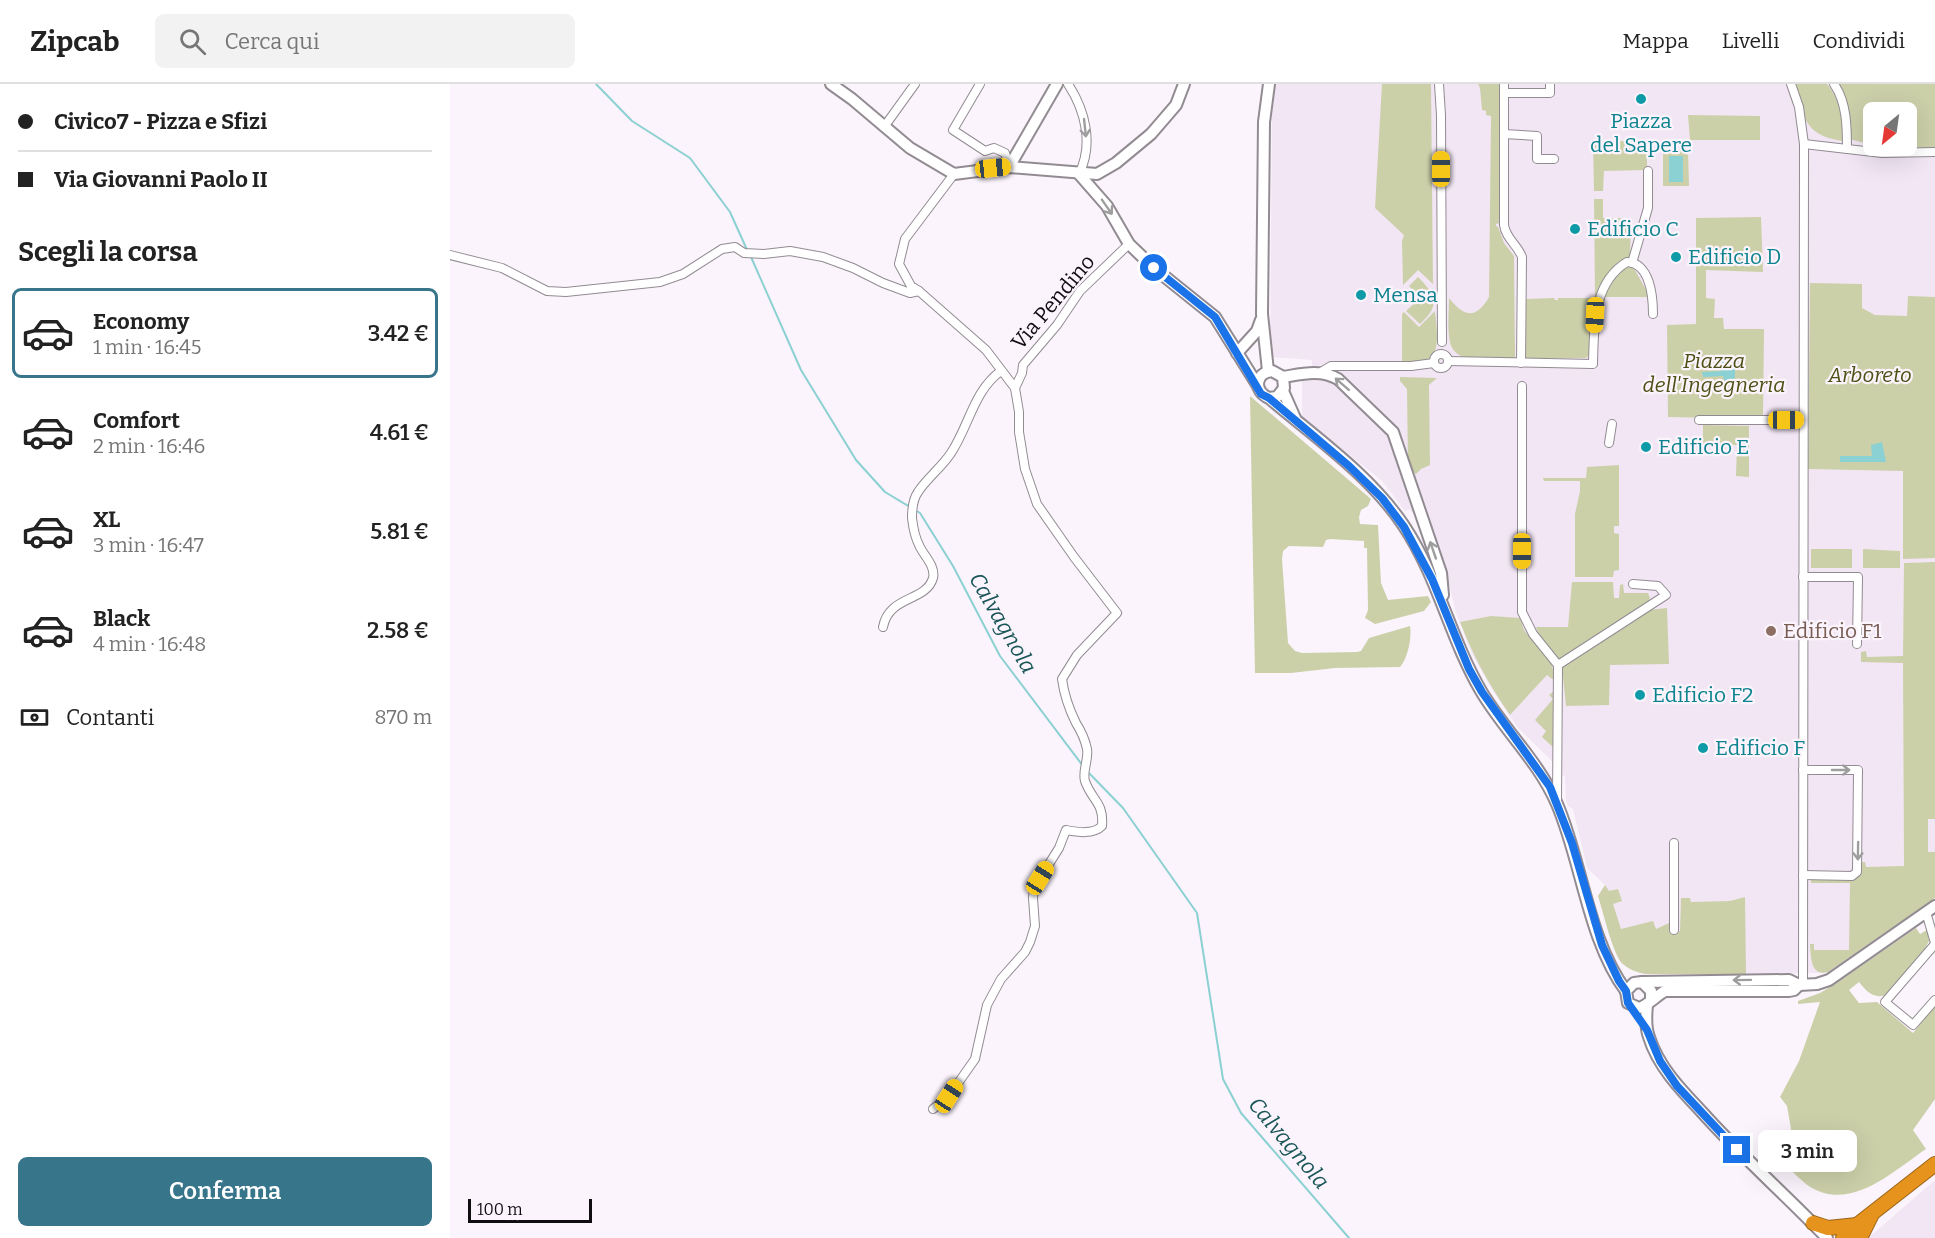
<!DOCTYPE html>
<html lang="it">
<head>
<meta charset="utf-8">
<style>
	body { margin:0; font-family:Bitter,serif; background:#f2f2f2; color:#222; height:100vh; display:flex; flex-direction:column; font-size:22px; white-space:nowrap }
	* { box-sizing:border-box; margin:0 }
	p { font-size:20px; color:#767676 }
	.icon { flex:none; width:33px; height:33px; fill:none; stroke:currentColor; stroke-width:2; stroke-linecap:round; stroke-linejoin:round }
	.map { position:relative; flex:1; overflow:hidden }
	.panel { display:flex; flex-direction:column; background:#fff; width:450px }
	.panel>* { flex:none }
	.banner { display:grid; align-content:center; height:132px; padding:0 18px; background:#fff }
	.needle { width:39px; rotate:209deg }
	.buttons { position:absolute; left:1413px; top:18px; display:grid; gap:12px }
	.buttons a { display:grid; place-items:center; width:54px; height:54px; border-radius:9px; background:#fff; box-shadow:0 6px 24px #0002; font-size:30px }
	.scale { position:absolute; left:18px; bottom:15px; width:124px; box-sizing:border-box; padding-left:6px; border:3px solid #0f0d0f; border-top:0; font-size:16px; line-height:21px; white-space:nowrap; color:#0f0d0f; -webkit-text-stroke:4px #fbf4fc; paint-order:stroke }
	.end { position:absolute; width:27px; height:27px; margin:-14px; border:8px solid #1a73e8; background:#fff; box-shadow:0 0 0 3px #fff }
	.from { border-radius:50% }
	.bubble { position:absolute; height:42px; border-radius:9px; background:#fff; box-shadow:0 6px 24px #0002; font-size:20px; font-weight:600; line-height:42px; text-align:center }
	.car { position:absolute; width:18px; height:36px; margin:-18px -9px; border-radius:8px; box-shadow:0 0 4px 2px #0007; background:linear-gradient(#f5c518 24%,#345 0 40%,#f5c518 0 76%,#345 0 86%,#f5c518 0) }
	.banner b { display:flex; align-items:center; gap:21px; height:57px; font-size:22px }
	.banner b+b { border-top:2px solid #e0e0e0 }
	.banner i { width:15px; height:15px; background:#222 }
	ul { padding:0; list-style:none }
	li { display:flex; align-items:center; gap:18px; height:90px; margin:0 12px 9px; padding:0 6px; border:3px solid transparent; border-radius:9px }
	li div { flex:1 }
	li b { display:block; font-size:22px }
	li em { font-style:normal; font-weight:600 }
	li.current { border-color:#36758a }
	li>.icon { width:54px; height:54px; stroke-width:1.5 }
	h2 { padding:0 18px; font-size:27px; line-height:72px }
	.pay { display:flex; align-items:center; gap:15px; height:66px; padding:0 18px; font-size:22px }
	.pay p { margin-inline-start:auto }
	.action { display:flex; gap:12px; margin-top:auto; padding:12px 18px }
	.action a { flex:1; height:69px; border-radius:9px; background:#36758a; color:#fff; font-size:24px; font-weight:600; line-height:69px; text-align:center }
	header { display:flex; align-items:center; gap:36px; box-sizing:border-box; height:84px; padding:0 30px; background:#fff; border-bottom:2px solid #e0e0e0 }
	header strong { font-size:28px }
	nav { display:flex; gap:33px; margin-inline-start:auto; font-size:21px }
	.search { width:420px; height:54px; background:#f2f2f2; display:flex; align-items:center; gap:15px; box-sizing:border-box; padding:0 21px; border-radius:9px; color:#767676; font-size:22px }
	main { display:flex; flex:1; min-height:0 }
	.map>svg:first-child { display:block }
</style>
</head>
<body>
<header>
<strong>Zipcab</strong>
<div class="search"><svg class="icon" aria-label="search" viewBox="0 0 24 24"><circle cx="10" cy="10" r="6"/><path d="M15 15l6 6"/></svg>Cerca qui</div>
<nav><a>Mappa</a><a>Livelli</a><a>Condividi</a></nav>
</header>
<main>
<section class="panel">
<div class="banner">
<b><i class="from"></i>Civico7 - Pizza e Sfizi</b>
<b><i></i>Via Giovanni Paolo II</b>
</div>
<h2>Scegli la corsa</h2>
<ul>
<li class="current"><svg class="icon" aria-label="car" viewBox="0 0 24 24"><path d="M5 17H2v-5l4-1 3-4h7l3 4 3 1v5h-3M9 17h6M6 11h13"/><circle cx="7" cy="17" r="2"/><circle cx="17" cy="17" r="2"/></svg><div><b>Economy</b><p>1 min · 16:45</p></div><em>3.42 €</em></li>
<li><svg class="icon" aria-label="car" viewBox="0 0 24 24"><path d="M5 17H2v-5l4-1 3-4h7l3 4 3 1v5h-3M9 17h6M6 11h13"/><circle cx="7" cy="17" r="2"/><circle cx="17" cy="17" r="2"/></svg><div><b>Comfort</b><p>2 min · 16:46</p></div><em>4.61 €</em></li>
<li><svg class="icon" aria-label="car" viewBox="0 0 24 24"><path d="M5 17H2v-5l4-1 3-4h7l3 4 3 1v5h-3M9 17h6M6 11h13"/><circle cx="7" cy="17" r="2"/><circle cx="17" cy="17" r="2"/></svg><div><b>XL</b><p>3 min · 16:47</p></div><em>5.81 €</em></li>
<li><svg class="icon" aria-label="car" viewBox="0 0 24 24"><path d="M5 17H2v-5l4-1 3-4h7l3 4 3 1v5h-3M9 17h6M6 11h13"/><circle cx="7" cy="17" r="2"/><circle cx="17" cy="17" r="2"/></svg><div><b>Black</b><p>4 min · 16:48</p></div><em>2.58 €</em></li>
</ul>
<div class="pay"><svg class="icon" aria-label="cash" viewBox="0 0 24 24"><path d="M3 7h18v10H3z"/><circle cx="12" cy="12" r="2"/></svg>Contanti<p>870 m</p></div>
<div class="action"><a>Conferma</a></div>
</section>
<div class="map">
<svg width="1485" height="1154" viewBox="0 0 1485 1154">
	<rect width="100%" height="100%" fill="#fbf4fc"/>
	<g fill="#f2e6f4" fill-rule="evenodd">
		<path d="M826 0H1485V813L1374 889 1195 890 1182 886 1171 879 1166 869 1148 812 1155 801 1137 784 1123 725 1118 722 1116 717 1115 692 1111 691 1112 680 1104 679 1068 644 1041 604 1022 570 1006 529 991 468 984 452 959 425 955 427 932 397 852 332V293L862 289V276L820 273 822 31ZM1424 28H1456V62H1424Z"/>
		<polygon points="1485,1097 1485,1154 1418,1154 1483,1098"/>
	</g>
	<g fill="#ccd0a9">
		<polygon points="932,0 981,0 983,200 968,186 953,201 952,157 954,151 925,124"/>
		<path d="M1028 0H1050V139L1046 140V142L1048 143 1054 159 1064 172 1065 274C1046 275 1005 283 1000 258 997 245 999 228 999 214 1014 233 1026 236 1039 213L1041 32 1036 31V27L1032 26 1030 4Z"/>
		<path d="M1344 0H1377C1389 14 1396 39 1392 57 1351 50 1356 33 1344 0Z"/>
		<polygon points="1389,0 1485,0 1485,64 1426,62 1456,62 1456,28 1424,28 1423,61 1403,56 1401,55 1399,25"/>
		<polygon points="1238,31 1310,32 1310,56 1240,56"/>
		<polygon points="1143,57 1197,57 1197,86 1154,87 1153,107 1144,107"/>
		<polygon points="1213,65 1238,66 1239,102 1213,102"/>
		<polygon points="1144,115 1153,115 1153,134 1181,134 1180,173 1161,190 1145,212"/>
		<polygon points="1311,133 1313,188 1256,186 1256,214 1265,215 1264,234 1273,234 1274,245 1314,245 1313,335 1218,333 1217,241 1246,240 1246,134"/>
		<path d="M1179 182 1185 186 1200 213H1153C1158 202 1168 186 1179 182Z"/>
		<path d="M968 193C986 211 991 221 970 240L956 227 970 214 959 202Z"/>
		<polygon points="1360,199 1412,200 1412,224 1425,231 1457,232 1458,212 1485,213 1485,474 1453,475 1453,387 1358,385"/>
		<polygon points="1104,214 1105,216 1108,216 1108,214 1143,214 1141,269 1136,274 1076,274 1076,215"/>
		<path d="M985 227C986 240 992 270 977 277 970 279 960 278 952 278V230L954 228 969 243Z"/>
		<polygon points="950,293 987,294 979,301 980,381 971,385 966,390 958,384 957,305 950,297"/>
		<path d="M800 312 921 415 918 422 911 426 909 433 910 440 928 441 931 499 938 516 978 512 981 518 974 527 925 540 915 534 918 526 917 464H914V457L880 455 876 456 873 463 839 462 833 467 832 475 838 559 845 567 852 569 907 568 911 567 919 554 960 542C962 553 958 574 950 583L885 584 841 589H805Z"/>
		<polygon points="1253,341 1299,342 1299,393 1286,392 1287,361 1253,360"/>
		<polygon points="1169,381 1169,442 1164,442 1164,449 1169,450 1169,486 1164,487 1163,493 1125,493 1125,430 1130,407 1130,397 1094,397 1093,394 1136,394 1137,383"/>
		<rect x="1361" y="465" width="41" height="19"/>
		<polygon points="1413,465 1450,467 1450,484 1413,484"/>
		<path d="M1485 478V735H1478V768H1485V814L1378 888C1360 893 1361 872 1360 860H1364V866H1399L1400 799H1361V794H1401L1410 778H1415L1416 783 1454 782 1453 579 1411 578V568L1416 567 1417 573 1453 572 1454 479Z"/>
		<polygon points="1122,498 1163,498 1164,514 1169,514 1170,501 1173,500 1174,509 1198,509 1200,514 1198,519 1110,577 1091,556 1086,543 1118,543"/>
		<polygon points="1217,524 1219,580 1160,581 1159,621 1116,622 1112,583 1198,526"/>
		<path d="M1041 532 1070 534 1074 546 1102 581 1105 595H1102L1097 591 1060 631C1039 601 1023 572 1010 538Z"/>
		<polygon points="1105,606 1105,665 1092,653 1096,647 1085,636 1103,615 1099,611"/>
		<path d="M1155 801 1159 807 1168 805 1172 817 1163 820 1171 845 1203 837 1206 845 1219 839 1221 850 1230 847 1231 814H1240L1241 818 1280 817 1295 813 1296 890H1195C1187 888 1179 886 1173 880 1163 872 1153 827 1148 812Z"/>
		<path d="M1466 844 1470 850 1477 846 1479 857 1473 868 1437 911C1423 915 1417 908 1409 898L1399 906 1409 919 1427 918 1463 949 1485 922V1015L1463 1046 1476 1065C1442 1088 1398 1131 1356 1100 1345 1091 1335 1080 1326 1070L1341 1045 1337 1022 1330 1013 1349 977 1370 918 1348 920V917L1370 909 1388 898Z"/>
	</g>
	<g fill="#8bd0d2">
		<rect x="1219" y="72" width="14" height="26"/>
		<polygon points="1270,277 1278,277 1285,285 1285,294 1276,303 1273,292 1253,293 1252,288 1272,287"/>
		<polygon points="1432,358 1436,378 1390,378 1390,372 1422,372 1421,361"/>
	</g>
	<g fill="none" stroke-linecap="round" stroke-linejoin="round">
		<g stroke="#8bd0d2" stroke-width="2">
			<polyline points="146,0 182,37 240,74 280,128 298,168"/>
			<polyline points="301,173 351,286 406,376 435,408 470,429 503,482 550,572 633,682"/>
			<polyline points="637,687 673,724 747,829 773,995 791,1029 899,1154"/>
		</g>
		<defs>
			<g id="street">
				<polyline points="530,0 503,46 535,67 544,64 555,69 559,83"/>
				<path d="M618 0C635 26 644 60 629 90"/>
				<polyline points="989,0 991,31 992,258"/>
				<path d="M1054 0V141C1056 155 1067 160 1072 173L1071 279"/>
				<polyline points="1341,0 1349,23 1354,60 1353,901"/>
				<path d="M1384 0C1397 19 1397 43 1397 65"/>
				<polyline points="1054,9 1100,9 1100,0"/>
				<polyline points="434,43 465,0"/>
				<polyline points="1054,50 1087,52 1087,75 1104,75"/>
				<polyline points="1354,60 1432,69 1485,68"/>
				<polyline points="0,171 52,184 97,207 116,208 210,198 233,190 272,165 285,163 294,169 314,170 340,167 373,173 403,184 433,199 460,209 469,207 461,202 449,180 455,155 504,90"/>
				<polyline points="1182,179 1198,124 1198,87"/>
				<path d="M469 207 536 266 565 304 569 328V348L575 385 587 420 624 473 667 529 627 571 612 595C614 610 619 625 626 639 631 647 635 655 637 665 639 675 632 687 635 697 642 717 654 718 652 742 643 751 627 748 616 746L609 764 584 804 583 814 585 842 580 858 575 868 551 895 537 921 525 975 499 1012 483 1025"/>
				<circle cx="991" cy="277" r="7"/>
				<path d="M998 277 1143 280C1144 245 1142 199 1177 178 1200 179 1203 212 1203 230"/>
				<polyline points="871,288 881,282 961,282 984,279"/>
				<polyline points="1072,302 1072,528 1083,550 1108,581 1107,718"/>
				<polyline points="565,304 572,289 573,281 607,241 630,207 679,160"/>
				<polyline points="1249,336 1353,336"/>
				<polyline points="1159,359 1162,340"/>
				<polyline points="1353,493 1408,493 1407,560"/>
				<path d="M433 543C439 511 476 518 483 494 486 482 473 471 469 461 465 453 463 443 462 434 462 425 463 415 468 408 477 394 492 383 501 369 519 342 524 306 551 287"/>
				<polyline points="1108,581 1216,511 1208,502 1183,500"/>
				<polyline points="1353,791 1402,792 1407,788 1408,686 1353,686"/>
				<polyline points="1476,828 1485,859"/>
				<polyline points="1224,846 1224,759"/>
				<polyline points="1485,860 1435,918 1463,941 1485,916"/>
			</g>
			<g id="secondary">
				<polyline points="381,0 402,15 460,64 504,90 559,83 647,90 666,79 701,50 726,21 734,0"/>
				<polyline points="559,83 607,0"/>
				<polyline points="629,90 657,122 679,160 704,184 765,233 808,302"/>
				<polyline points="787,269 807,247 811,236"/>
				<polyline points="818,287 812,230 814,38 819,0"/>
				<path d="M833 293C852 290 870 285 888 295L943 348 991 489 993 511"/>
				<polyline points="833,307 845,334"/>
				<path d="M819 314 827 313 834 304 833 293 822 287C805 289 803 307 819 314 865 353 920 391 954 442 988 493 1000 554 1031 607 1054 646 1089 678 1107 720 1132 778 1138 856 1176 907"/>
				<polyline points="1192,898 1339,896 1349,901"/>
				<polyline points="1349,901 1367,900 1379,896 1485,822"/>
				<path d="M1201 915V907L1192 898 1184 899 1176 907 1178 919 1189 924C1197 922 1206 912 1215 907H1339L1344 906 1349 901"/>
				<path d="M1197 921C1196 931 1195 943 1199 953 1208 982 1230 1005 1251 1027 1291 1072 1336 1111 1377 1154"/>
			</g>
			<g id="highway">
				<polyline points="1363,1139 1378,1144 1407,1141"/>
				<polyline points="1393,1154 1407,1141 1485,1080"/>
				<polyline points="1410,1154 1421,1132"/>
			</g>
		</defs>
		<use href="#street" stroke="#928b92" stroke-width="10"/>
		<use href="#secondary" stroke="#928b92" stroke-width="14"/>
		<use href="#highway" stroke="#9b6418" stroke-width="16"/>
		<use href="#street" stroke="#fff" stroke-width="8"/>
		<use href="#secondary" stroke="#fff" stroke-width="10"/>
		<use href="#highway" stroke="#e6931d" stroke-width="14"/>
	</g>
	<defs><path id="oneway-shaft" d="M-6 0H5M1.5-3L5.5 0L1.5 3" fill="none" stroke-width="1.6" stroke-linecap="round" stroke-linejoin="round" transform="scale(1.5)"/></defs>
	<g stroke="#9f9e9f">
		<use href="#oneway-shaft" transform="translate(635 44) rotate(84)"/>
		<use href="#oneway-shaft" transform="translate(657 123) rotate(55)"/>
		<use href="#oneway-shaft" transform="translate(892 300) rotate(-139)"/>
		<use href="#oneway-shaft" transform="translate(983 466) rotate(-109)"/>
		<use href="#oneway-shaft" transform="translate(1391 686)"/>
		<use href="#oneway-shaft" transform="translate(1408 767) rotate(91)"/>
		<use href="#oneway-shaft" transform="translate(1292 896) rotate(179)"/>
	</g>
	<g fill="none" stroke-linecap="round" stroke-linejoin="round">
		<polyline stroke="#1a73e8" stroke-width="8" points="704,184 765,233 811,310 819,314 899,382 932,414 954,443 982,495 1019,585 1032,608 1100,703 1122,759 1152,861 1169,897 1176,907 1178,919 1197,946 1210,977 1227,1002 1287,1066"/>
	</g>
	<g fill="#0f9aa8" stroke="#fbf4fc" stroke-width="2">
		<circle cx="1191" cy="15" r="6"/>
		<circle cx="1125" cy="145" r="6"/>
		<circle cx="1226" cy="173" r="6"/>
		<circle cx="911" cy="211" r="6"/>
		<circle cx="1196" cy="363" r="6"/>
		<circle cx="1190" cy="611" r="6"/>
		<circle cx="1253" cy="664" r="6"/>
	</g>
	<circle fill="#8d6e63" stroke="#fbf4fc" stroke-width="2" cx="1321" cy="547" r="6"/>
	<g text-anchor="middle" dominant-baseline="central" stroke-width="4.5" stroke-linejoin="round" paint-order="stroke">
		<g font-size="21" fill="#0d838f" stroke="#fbf4fc" text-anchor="start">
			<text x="1191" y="37" text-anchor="middle">Piazza<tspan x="1191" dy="24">del Sapere</tspan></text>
			<text x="1137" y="145">Edificio C</text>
			<text x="1238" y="173">Edificio D</text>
			<text x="923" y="211">Mensa</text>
			<text x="1208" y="363">Edificio E</text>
			<text x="1202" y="611">Edificio F2</text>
			<text x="1265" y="664">Edificio F</text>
		</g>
		<g font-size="21" fill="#0f0d0f" stroke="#fbf4fc">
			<text transform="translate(603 218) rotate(-50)">Via Pendino</text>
		</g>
		<g font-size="21" font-style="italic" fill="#4d5014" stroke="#fbf4fc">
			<text x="1264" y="277">Piazza<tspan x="1264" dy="24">dell'Ingegneria</tspan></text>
			<text x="1420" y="291">Arboreto</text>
		</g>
		<g font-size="21" fill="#785e54" stroke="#fbf4fc" text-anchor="start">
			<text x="1333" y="547">Edificio F1</text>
		</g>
		<g font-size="22" font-style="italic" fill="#1a5658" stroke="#fbf4fc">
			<text transform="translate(553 539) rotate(60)">Calvagnola</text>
			<text transform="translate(839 1059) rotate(50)">Calvagnola</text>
		</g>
	</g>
</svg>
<div class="buttons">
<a><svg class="needle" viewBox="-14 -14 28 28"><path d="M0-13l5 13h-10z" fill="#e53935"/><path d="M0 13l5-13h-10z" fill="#767676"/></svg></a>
</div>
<div class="scale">100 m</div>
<i class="end from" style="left:704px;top:184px"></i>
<i class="end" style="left:1287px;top:1066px"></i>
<div class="bubble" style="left:1308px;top:1046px;width:99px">3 min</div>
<i class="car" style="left:543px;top:84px;rotate:84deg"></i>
<i class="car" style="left:991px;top:85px;rotate:0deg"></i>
<i class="car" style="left:1145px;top:231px;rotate:183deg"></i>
<i class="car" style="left:1336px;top:336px;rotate:90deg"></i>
<i class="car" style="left:1072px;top:467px;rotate:180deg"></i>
<i class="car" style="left:590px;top:794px;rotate:32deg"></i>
<i class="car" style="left:499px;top:1012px;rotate:33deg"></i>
</div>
</main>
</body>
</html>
